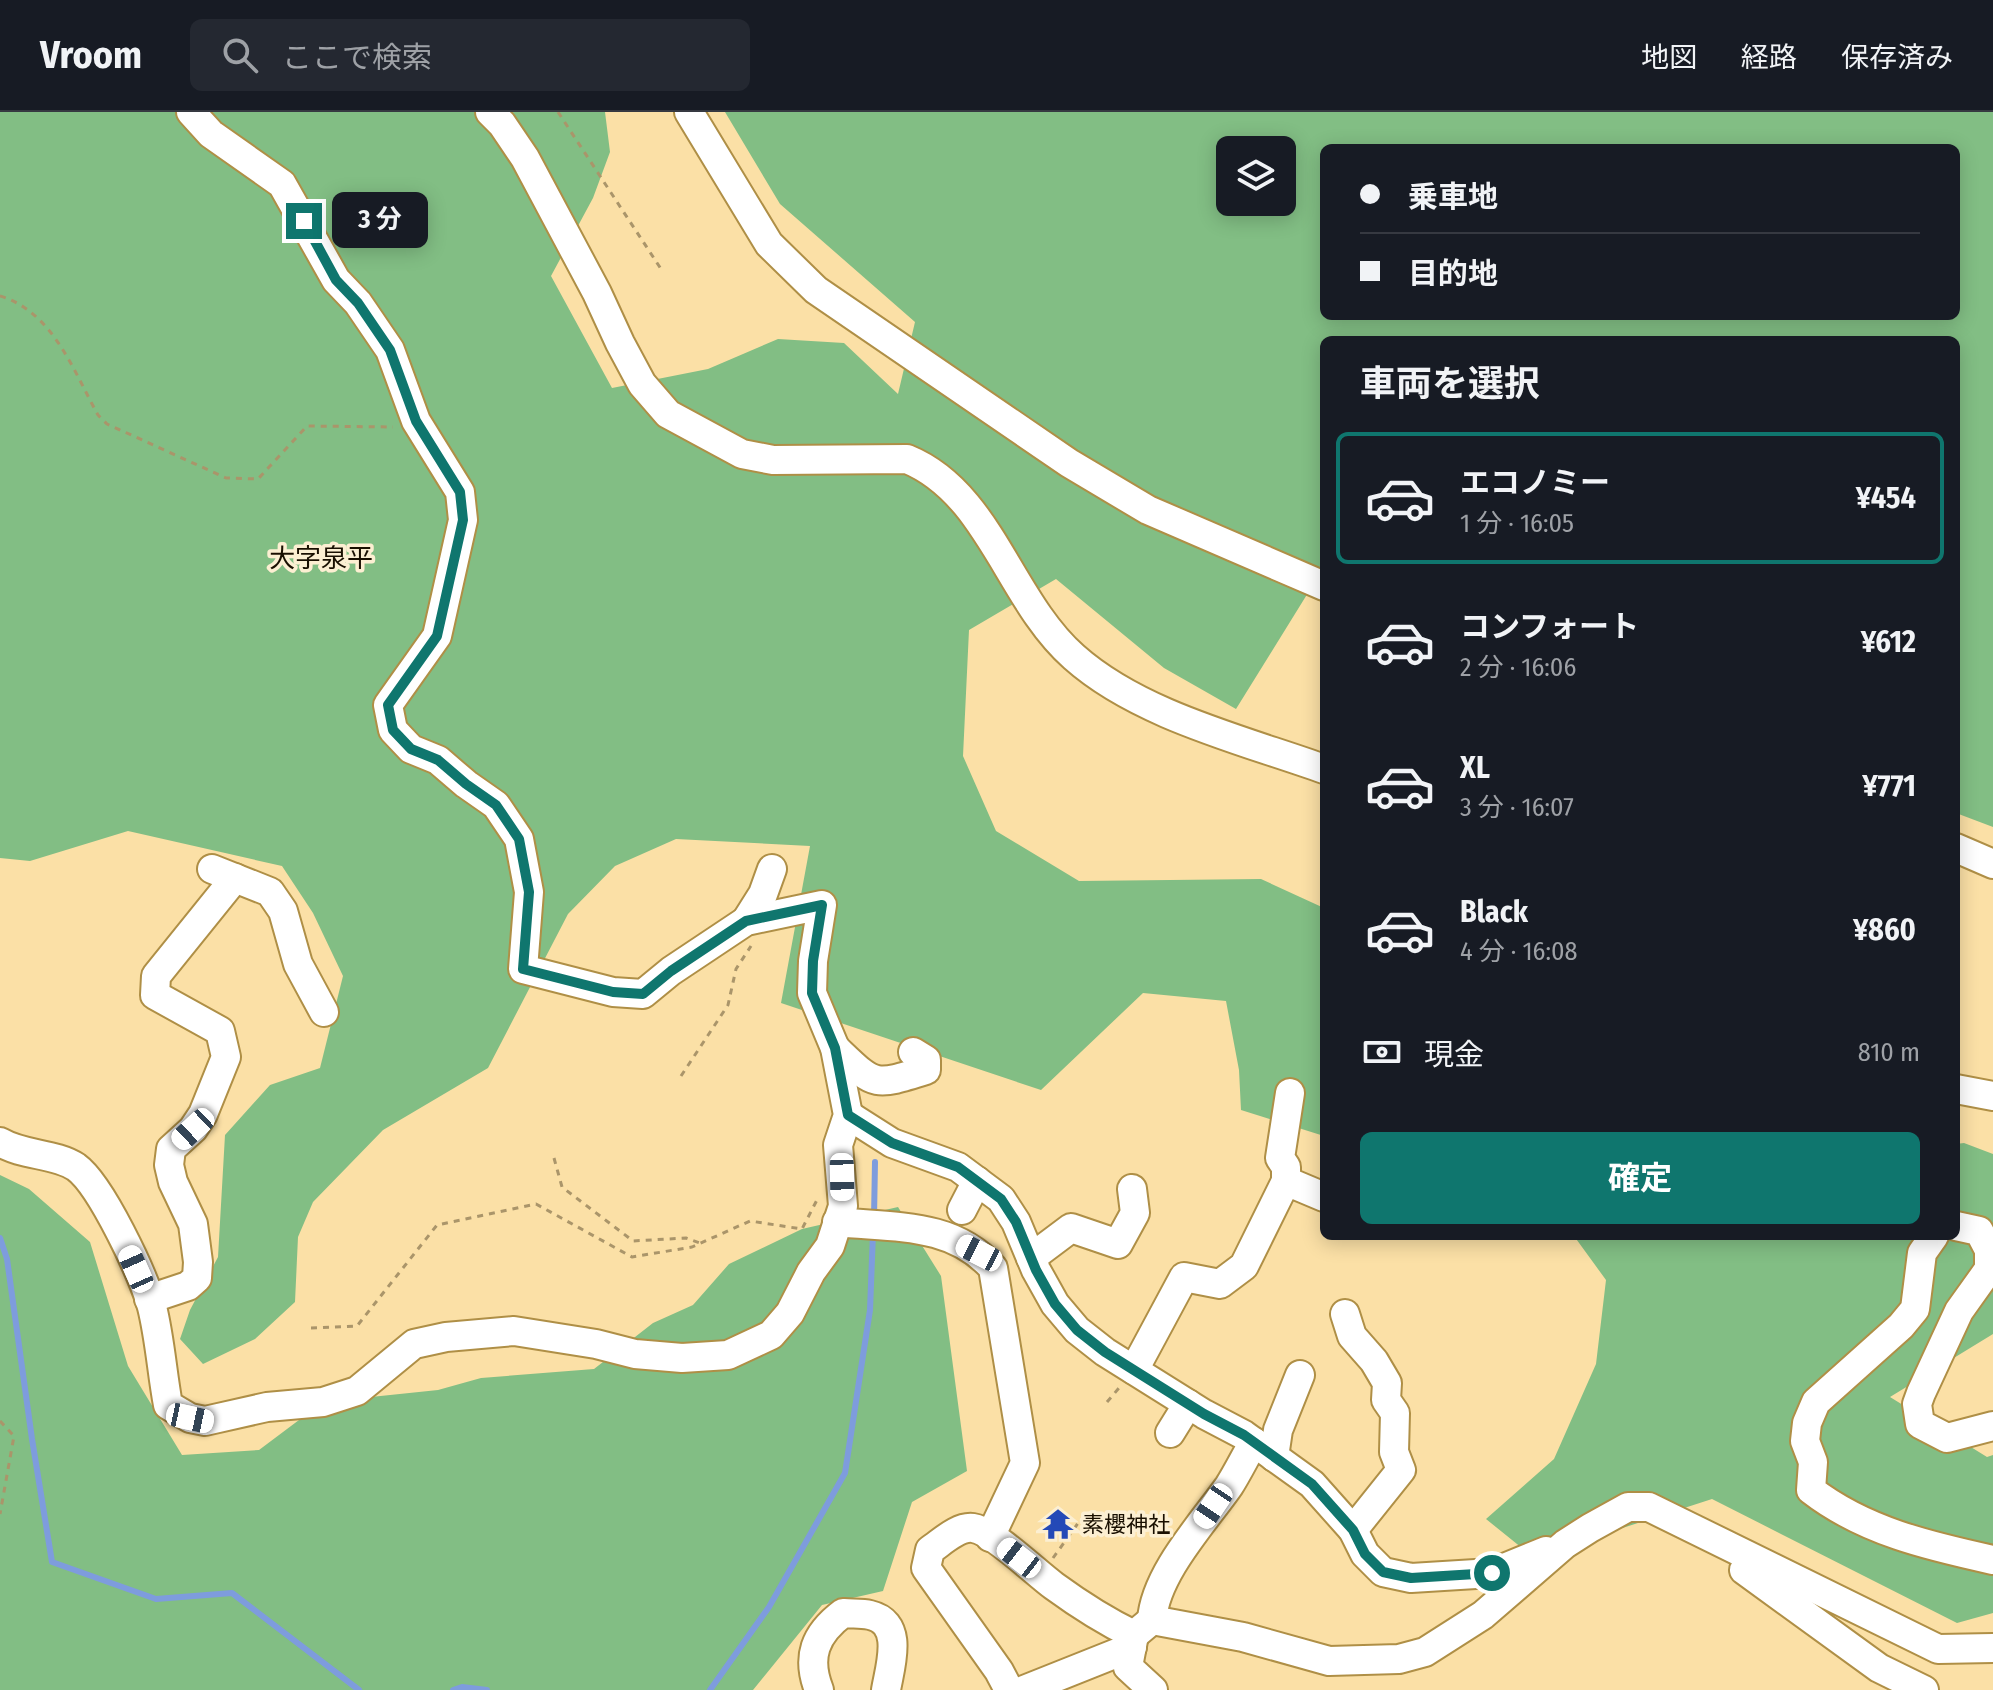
<!DOCTYPE html>
<html lang="ja">
<head>
<meta charset="utf-8">
<style>
	body { margin:0; font-family:"Fira Sans Condensed","Noto Sans JP",sans-serif; background:#242831; color:#f1f3f6; height:100vh; display:flex; flex-direction:column; font-size:30px; white-space:nowrap }
	* { box-sizing:border-box; margin:0 }
	p { font-size:26px; color:#9ea1a6 }
	.icon { flex:none; width:44px; height:44px; fill:none; stroke:currentColor; stroke-width:2; stroke-linecap:round; stroke-linejoin:round }
	.map { position:relative; flex:1; overflow:hidden }
	.side { position:absolute; left:1320px; top:224px; width:640px; height:904px; display:flex; flex-direction:column; background:#171b24; border-radius:12px; box-shadow:0 4px 20px #0003 }
	.side>* { flex:none }
	.banner { position:absolute; left:1320px; top:32px; width:640px; height:176px; border-radius:12px; box-shadow:0 4px 20px #0003; display:grid; align-content:center; height:176px; padding:0 40px; background:#171b24 }
	.fabs { position:absolute; left:1216px; top:24px; display:grid; gap:16px }
	.fabs a { display:grid; place-items:center; width:80px; height:80px; border-radius:12px; background:#171b24; box-shadow:0 4px 20px #0003; font-size:40px }
	.end { position:absolute; width:36px; height:36px; margin:-18px; border:10px solid #0f766e; background:#fff; box-shadow:0 0 0 4px #fff }
	.from { border-radius:50% }
	.bubble { position:absolute; height:56px; border-radius:12px; background:#171b24; box-shadow:0 4px 20px #0003; font-size:26px; font-weight:700; line-height:56px; text-align:center }
	.car { position:absolute; width:24px; height:48px; margin:-24px -12px; border-radius:10px; box-shadow:0 0 6px 2px #0007; background:linear-gradient(#fff 24%,#345 0 40%,#fff 0 76%,#345 0 86%,#fff 0) }
	.banner b { display:flex; align-items:center; gap:28px; height:76px; font-size:30px }
	.banner b+b { border-top:2px solid #363941 }
	.banner i { width:20px; height:20px; background:#f1f3f6 }
	ul { padding:0; list-style:none }
	li { display:flex; align-items:center; gap:24px; height:132px; margin:0 16px 12px; padding:0 24px; border:4px solid transparent; border-radius:12px }
	li div { flex:1 }
	li b { display:block; font-size:30px }
	li em { font-style:normal; font-weight:700 }
	li.current { border-color:#0f766e }
	li>.icon { width:72px; height:72px; stroke-width:1.5 }
	h2 { padding:0 40px; font-size:36px; line-height:96px }
	.pay { display:flex; align-items:center; gap:20px; height:88px; padding:0 40px; font-size:30px }
	.pay p { margin-inline-start:auto }
	.primary-button { display:flex; gap:16px; margin-top:auto; padding:16px 40px }
	.primary-button a { flex:1; height:92px; border-radius:12px; background:#0f766e; color:#fff; font-size:32px; font-weight:700; line-height:92px; text-align:center }
	header { display:flex; align-items:center; gap:48px; box-sizing:border-box; height:112px; padding:0 40px; background:#171b24; border-bottom:2px solid #363941 }
	header strong { font-size:38px }
	nav { display:flex; gap:44px; margin-inline-start:auto; font-size:28px }
	.search { width:560px; height:72px; background:#242831; display:flex; align-items:center; gap:20px; box-sizing:border-box; padding:0 28px; border-radius:12px; color:#9ea1a6; font-size:30px }
	.map>svg:first-child { display:block }
</style>
</head>
<body>
<header>
<strong>Vroom</strong>
<div class="search"><svg class="icon" aria-label="search" viewBox="0 0 24 24"><circle cx="10" cy="10" r="6"/><path d="M15 15l6 6"/></svg>ここで検索</div>
<nav><a>地図</a><a>経路</a><a>保存済み</a></nav>
</header>
<div class="map">
<svg width="1993" height="1578" viewBox="0 0 1993 1578">
	<rect width="100%" height="100%" fill="#fbe0a6"/>
	<g fill="#82be84" fill-rule="evenodd">
		<path d="M0 0H605L610 40 593 86 551 164 612 276 708 257 778 227 844 231 898 282 915 210 780 92 725 0H1993V715L1956 701V228H1324V455L1236 597 1164 556 1056 467 969 518 963 644 996 719 1079 769 1261 767 1324 796V1024L1241 998 1239 958 1226 889 1143 881 1041 978 781 891 810 734 676 727 615 754 568 802 488 956 383 1018 313 1090 298 1125 295 1190 255 1227 203 1252 180 1227 190 1198 218 1145 225 1023 270 973 320 956 343 864 313 801 282 754 128 719 30 749 0 746ZM1324 36H1956V204H1324ZM1230 38H1282V90H1230Z"/>
		<polygon points="1964,1031 1993,1042 1993,1222 1890,1285 1987,1345 1993,1343 1993,1501 1957,1511 1712,1387 1533,1445 1486,1407 1554,1347 1596,1252 1606,1168 1574,1124 1956,1124 1956,1032"/>
		<polygon points="0,1063 29,1077 90,1130 128,1254 182,1343 259,1338 323,1290 438,1278 481,1266 594,1257 653,1211 693,1193 729,1152 802,1117 898,1095 941,1164 967,1359 912,1390 883,1479 822,1493 753,1578 0,1578"/>
	</g>
	<g fill="none" stroke-linecap="round" stroke-linejoin="round">
		<g stroke="#7e9cdd" stroke-width="6">
			<polyline points="874,1106 875,1050"/>
			<polyline points="0,1126 7,1147 32,1327 52,1450 156,1487 232,1481 359,1578"/>
			<polyline points="453,1578 462,1575 487,1578"/>
			<polyline points="710,1578 769,1495 845,1361 870,1198 873,1121"/>
		</g>
		<defs>
			<g id="minor">
				<path d="M490 0 502 12 525 46 597 181 620 231 642 272 668 302 742 342 773 348 907 347C990 381 1009 488 1074 545 1139 603 1243 628 1324 657"/>
				<polyline points="689,0 769,132 816,178 1069,351 1148,398 1324,474"/>
				<polyline points="1956,736 1993,752"/>
				<polyline points="212,757 270,780 283,799 298,852 324,900"/>
				<polyline points="746,809 763,782 772,757"/>
				<path d="M835 936C875 974 872 975 926 958V948L913 940"/>
				<polyline points="1956,977 1993,984"/>
				<polyline points="848,1003 892,1031 958,1055 1001,1087 1016,1110 1036,1158 1055,1192 1077,1218 1105,1240 1204,1302 1244,1323 1312,1372 1353,1418 1365,1442 1383,1460 1411,1466 1492,1461 1546,1439"/>
				<path d="M0 1030C23 1044 55 1041 76 1055 101 1073 144 1164 152 1195 160 1227 162 1261 168 1293L190 1306 205 1309 267 1295 323 1290 357 1279 414 1232 446 1225 514 1219 596 1232 635 1242 682 1246 728 1243 771 1223 790 1201 811 1160 830 1134 843 1094 838 1033 848 1003 835 936 812 881 813 849 822 793 746 809 671 859 643 882 613 880 523 857 529 780 519 727 496 693 466 672 438 648 411 637 393 618 388 593 437 524 463 408 460 380 416 309 390 238 358 191 336 168 282 72 211 22 191 0"/>
				<polyline points="1286,1069 1286,1055 1280,1046 1290,981"/>
				<polyline points="962,1098 977,1069"/>
				<path d="M837 1110C894 1116 952 1110 993 1156L1025 1351 990 1425"/>
				<polyline points="1956,1114 1979,1119 1989,1138 1989,1157 1959,1199 1921,1281 1917,1292 1920,1312 1947,1326 1993,1314"/>
				<path d="M1934 1124 1922 1141 1915 1197 1901 1214 1816 1290 1807 1311 1805 1329 1813 1350 1811 1378C1864 1419 1929 1434 1993 1448"/>
				<polyline points="1031,1146 1071,1116 1118,1132 1135,1101 1132,1077"/>
				<polyline points="149,1187 188,1174 197,1166 198,1150 193,1112 173,1070 169,1053 171,1037 193,1017 203,1002 226,945 220,919 155,883 156,864 235,766"/>
				<polyline points="1345,1202 1352,1224 1374,1249 1387,1271 1386,1288 1395,1301 1394,1340 1401,1358 1353,1418"/>
				<polyline points="1134,1258 1184,1165 1220,1172 1244,1154 1286,1069 1324,1085"/>
				<polyline points="1170,1321 1188,1292"/>
				<polyline points="1274,1345 1278,1318 1300,1263"/>
				<polyline points="1744,1458 1879,1556 1924,1578"/>
				<path d="M1152 1508C1155 1462 1203 1411 1229 1374 1238 1360 1245 1345 1254 1330"/>
				<polyline points="1134,1523 1128,1555 1153,1578"/>
				<path d="M819 1578C806 1545 815 1522 843 1501 852 1502 861 1501 870 1503 905 1511 890 1554 886 1578"/>
				<path d="M1009 1578 999 1559 926 1456 930 1438C942 1430 958 1414 973 1416 993 1419 1036 1461 1054 1474 1080 1493 1105 1509 1134 1523L1152 1508 1243 1525 1329 1549 1399 1547 1425 1540 1483 1503 1565 1432 1590 1416 1628 1395H1649L1938 1537 1993 1536"/>
				<polyline points="1024,1578 1132,1535"/>
			</g>
		</defs>
		<use href="#minor" stroke="#af8f46" stroke-width="32"/>
		<g stroke="#aa956a" stroke-width="3" stroke-dasharray="6 6" stroke-linecap="butt">
			<polyline points="558,0 663,160"/>
			<path d="M0 184C53 200 73 258 98 303L107 312 226 366 258 367 307 314 393 315"/>
			<polyline points="681,964 728,893 736,857 751,834"/>
			<polyline points="554,1046 562,1075 633,1129 686,1126 700,1131"/>
			<polyline points="311,1216 357,1214 437,1113 536,1092 632,1145 692,1135 750,1109 802,1117 819,1084"/>
			<polyline points="1107,1290 1119,1276"/>
			<polyline points="0,1309 14,1324 0,1402"/>
			<polyline points="1053,1446 1081,1407"/>
		</g>
		<use href="#minor" stroke="#fff" stroke-width="28"/>
	</g>
	<g fill="none" stroke-linecap="round" stroke-linejoin="round">
		<polyline stroke="#0f766e" stroke-width="10" points="304,109 336,168 358,191 390,238 416,309 460,380 463,408 437,524 388,593 393,618 411,637 438,648 466,672 496,693 519,727 529,780 523,857 613,880 643,882 671,859 746,809 822,793 813,849 812,881 835,936 848,1003 892,1031 958,1055 1001,1087 1016,1110 1036,1158 1055,1192 1077,1218 1105,1240 1204,1302 1244,1323 1312,1372 1353,1418 1365,1442 1383,1460 1411,1466 1492,1461"/>
	</g>
	<defs>
		<symbol id="temple-bare" viewBox="-9 -9 18 18"><path d="M0-6L5-2H3V0L6.5 2.5H4V6H1.5V3h-3V6H-4V2.5H-6.5L-3 0V-2H-5Z" fill="#2449b7" stroke="#fcefd2" stroke-width="2.5" paint-order="stroke"/></symbol>
	</defs>
	<g fill-rule="evenodd">
		<use href="#temple-bare" x="1036" y="1390" width="44" height="44"/>
	</g>
	<g text-anchor="middle" dominant-baseline="central" stroke-width="7" stroke-linejoin="round" paint-order="stroke">
		<g font-size="22" fill="#190f00" stroke="#fcefd2" text-anchor="start">
			<text x="1082" y="1412">素櫻神社</text>
		</g>
		<g font-size="26" fill="#190f00" stroke="#fcefd2">
			<text x="321" y="446">大字泉平</text>
		</g>
	</g>
</svg>
<div class="fabs">
<a><svg class="icon" aria-label="layers" viewBox="0 0 24 24"><path d="M12 4l9 5-9 5-9-5zM3 14l9 5 9-5"/></svg></a>
</div>
<i class="end from" style="left:1492px;top:1461px"></i>
<i class="end" style="left:304px;top:109px"></i>
<div class="bubble" style="left:332px;top:80px;width:96px">3 分</div>
<i class="car" style="left:193px;top:1017px;rotate:227deg"></i>
<i class="car" style="left:842px;top:1065px;rotate:179deg"></i>
<i class="car" style="left:979px;top:1141px;rotate:297deg"></i>
<i class="car" style="left:136px;top:1157px;rotate:336deg"></i>
<i class="car" style="left:190px;top:1306px;rotate:102deg"></i>
<i class="car" style="left:1213px;top:1394px;rotate:214deg"></i>
<i class="car" style="left:1019px;top:1446px;rotate:308deg"></i>
<div class="banner">
<b><i class="from"></i>乗車地</b>
<b><i></i>目的地</b>
</div>
<section class="side">
<h2>車両を選択</h2>
<ul>
<li class="current"><svg class="icon" aria-label="car" viewBox="0 0 24 24"><path d="M5 17H2v-5l4-1 3-4h7l3 4 3 1v5h-3M9 17h6M6 11h13"/><circle cx="7" cy="17" r="2"/><circle cx="17" cy="17" r="2"/></svg><div><b>エコノミー</b><p>1 分 · 16:05</p></div><em>¥454</em></li>
<li><svg class="icon" aria-label="car" viewBox="0 0 24 24"><path d="M5 17H2v-5l4-1 3-4h7l3 4 3 1v5h-3M9 17h6M6 11h13"/><circle cx="7" cy="17" r="2"/><circle cx="17" cy="17" r="2"/></svg><div><b>コンフォート</b><p>2 分 · 16:06</p></div><em>¥612</em></li>
<li><svg class="icon" aria-label="car" viewBox="0 0 24 24"><path d="M5 17H2v-5l4-1 3-4h7l3 4 3 1v5h-3M9 17h6M6 11h13"/><circle cx="7" cy="17" r="2"/><circle cx="17" cy="17" r="2"/></svg><div><b>XL</b><p>3 分 · 16:07</p></div><em>¥771</em></li>
<li><svg class="icon" aria-label="car" viewBox="0 0 24 24"><path d="M5 17H2v-5l4-1 3-4h7l3 4 3 1v5h-3M9 17h6M6 11h13"/><circle cx="7" cy="17" r="2"/><circle cx="17" cy="17" r="2"/></svg><div><b>Black</b><p>4 分 · 16:08</p></div><em>¥860</em></li>
</ul>
<div class="pay"><svg class="icon" aria-label="cash" viewBox="0 0 24 24"><path d="M3 7h18v10H3z"/><circle cx="12" cy="12" r="2"/></svg>現金<p>810 m</p></div>
<div class="primary-button"><a>確定</a></div>
</section>
</div>
</body>
</html>
